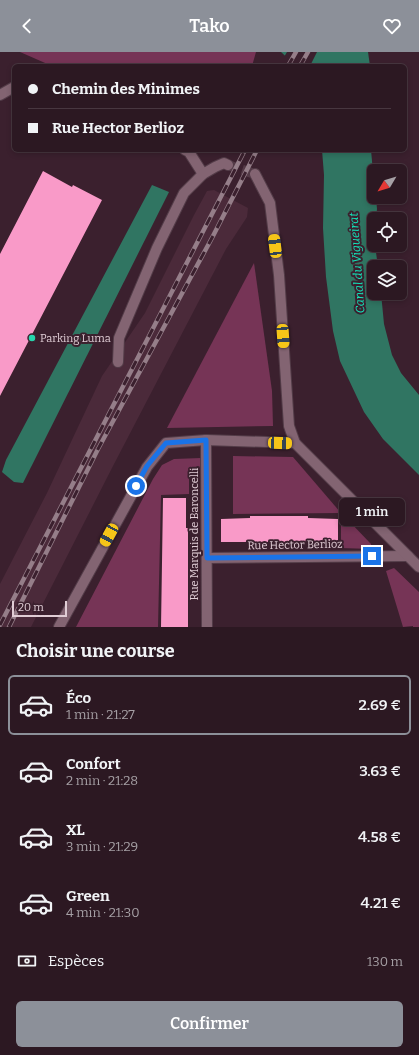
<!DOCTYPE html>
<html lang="fr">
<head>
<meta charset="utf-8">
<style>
	body { margin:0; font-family:Bitter,serif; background:#34212a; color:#f1f3f6; height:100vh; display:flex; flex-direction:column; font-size:15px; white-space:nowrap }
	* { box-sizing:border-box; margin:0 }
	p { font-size:13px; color:#a6a0a5 }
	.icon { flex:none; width:22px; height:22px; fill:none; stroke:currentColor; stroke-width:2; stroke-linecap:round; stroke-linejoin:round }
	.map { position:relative; height:575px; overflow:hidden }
	.sheet { display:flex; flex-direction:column; background:#2c1822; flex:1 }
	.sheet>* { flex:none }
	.guide { position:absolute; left:12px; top:12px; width:395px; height:88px; border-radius:6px; box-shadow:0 2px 6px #0003,0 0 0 1px #483740; display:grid; align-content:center; height:88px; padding:0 16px; background:#2c1822 }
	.needle { width:26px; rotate:232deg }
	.tools { position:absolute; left:367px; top:112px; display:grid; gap:8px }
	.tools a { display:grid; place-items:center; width:40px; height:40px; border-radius:6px; background:#2c1822; box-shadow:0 2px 6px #0003,0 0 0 1px #483740; font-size:20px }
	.scale { position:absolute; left:12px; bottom:10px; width:55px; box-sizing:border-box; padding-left:4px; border:2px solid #e0cdd5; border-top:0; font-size:11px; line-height:14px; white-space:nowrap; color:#e0cdd5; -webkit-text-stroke:3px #3b202e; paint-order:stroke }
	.end { position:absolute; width:18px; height:18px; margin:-9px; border:5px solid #1a73e8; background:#fff; box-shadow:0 0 0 2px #fff }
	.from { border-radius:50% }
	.bubble { position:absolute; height:28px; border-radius:6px; background:#2c1822; box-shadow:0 2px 6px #0003,0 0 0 1px #483740; font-size:13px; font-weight:600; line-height:28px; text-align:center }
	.car { position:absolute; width:12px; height:24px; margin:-12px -6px; border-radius:5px; box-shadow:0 0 3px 1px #0007; background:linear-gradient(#f5c518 24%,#345 0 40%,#f5c518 0 76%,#345 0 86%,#f5c518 0) }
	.guide b { display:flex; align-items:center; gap:14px; height:38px; font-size:15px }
	.guide b+b { border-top:1px solid #483740 }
	.guide i { width:10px; height:10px; background:#f1f3f6 }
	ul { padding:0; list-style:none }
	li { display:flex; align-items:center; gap:12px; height:60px; margin:0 8px 6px; padding:0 8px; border:2px solid transparent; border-radius:6px }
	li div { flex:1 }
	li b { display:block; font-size:15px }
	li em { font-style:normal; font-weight:600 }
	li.selected { border-color:#8c9099 }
	li>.icon { width:36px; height:36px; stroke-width:1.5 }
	h2 { padding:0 16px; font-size:18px; line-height:48px }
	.pay { display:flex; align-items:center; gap:10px; height:44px; padding:0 16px; font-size:15px }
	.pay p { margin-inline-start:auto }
	.button { display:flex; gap:8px; margin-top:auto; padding:8px 16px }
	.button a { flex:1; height:46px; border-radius:6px; background:#8c9099; color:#fff; font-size:16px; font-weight:600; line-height:46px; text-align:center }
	header { display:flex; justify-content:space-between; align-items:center; height:52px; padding:0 16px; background:#8c9099; color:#fff; font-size:18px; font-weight:600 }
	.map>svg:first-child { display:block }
</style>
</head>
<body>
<header><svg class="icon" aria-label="back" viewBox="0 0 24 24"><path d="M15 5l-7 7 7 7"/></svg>Tako<svg class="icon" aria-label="heart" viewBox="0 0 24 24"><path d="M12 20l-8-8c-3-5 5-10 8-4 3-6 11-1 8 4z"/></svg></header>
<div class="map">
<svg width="419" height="575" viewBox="0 0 419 575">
	<rect width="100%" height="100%" fill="#3b202e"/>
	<polygon fill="#4b2a3a" points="214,138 248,156 247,165 226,197 113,414 31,575 0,575 0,532 47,441 102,324 145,261 194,163 207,139"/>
	<g fill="#763456">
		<polygon points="20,0 256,0 252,14 52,14"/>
		<polygon points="254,211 272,339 273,374 167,376"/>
		<polygon points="233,404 293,405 341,461 233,462"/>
		<polygon points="201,406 200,426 189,427 189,442 161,443 158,575 76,575 153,427 162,413 174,407"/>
		<polygon points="341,468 349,469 371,492 371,497 341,496"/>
		<polygon points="394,516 419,540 419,575 413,575 413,574 403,575 386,519"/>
	</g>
	<g fill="#307562">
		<polygon points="281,0 368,0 370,14 296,14"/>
		<polygon points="322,98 371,98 374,131 374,145 376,145 377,157 376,167 374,167 374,193 375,193 378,215 374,215 374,241 381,241 384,272 392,303 401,321 419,343 419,423 383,387 364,360 340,309 333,279 326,225 323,176 324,123"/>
		<polygon points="152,133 169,140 23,431 14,430 2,420 6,408"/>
	</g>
	<polygon fill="#3b202e" points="287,0 317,0 310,14 293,14 284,5"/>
	<g fill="#f99ac8">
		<polygon points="43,119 72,135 73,133 102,148 0,344 0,202"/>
		<polygon points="163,446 186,446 186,476 188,476 188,575 161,575"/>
		<polygon points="250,464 308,464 308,466 338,467 338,490 221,490 221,467 250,466"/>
	</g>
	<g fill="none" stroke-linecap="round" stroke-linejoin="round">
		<polyline stroke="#543a47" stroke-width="10" stroke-dasharray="10 5" stroke-linecap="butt" points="228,113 255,122"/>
		<defs>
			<g id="minor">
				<polyline points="0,43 14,35"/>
				<polyline points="185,98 189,100 203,122"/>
				<polyline points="255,122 270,151 279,223 289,374 295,391"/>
				<polyline points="118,310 119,286 157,196 184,141 203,122 215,115 224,111 228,113"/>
				<polyline points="206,388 207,575"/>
				<polyline points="207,506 408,504"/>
				<polyline points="59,575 147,415 166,391 206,388 295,391 419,515"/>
			</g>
		</defs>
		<use href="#minor" stroke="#533c48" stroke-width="12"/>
		<use href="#minor" stroke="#836472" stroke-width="10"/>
		<defs>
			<g id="rail">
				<polyline points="288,14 296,0"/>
				<polyline points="300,14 308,0"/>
				<polyline points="0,573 245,98"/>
				<polyline points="9,575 98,397 213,184 257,98"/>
			</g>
		</defs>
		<use href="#rail" stroke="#957e89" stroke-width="4.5"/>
		<use href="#rail" stroke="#3b202e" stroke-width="3" stroke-dasharray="9" stroke-linecap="butt"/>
	</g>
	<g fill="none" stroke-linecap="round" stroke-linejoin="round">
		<polyline stroke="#1a73e8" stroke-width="5" points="136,434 147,414 166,391 206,388 207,506 372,504"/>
	</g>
	<circle fill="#27d5ad" stroke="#3b202e" stroke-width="1.5" cx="32" cy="286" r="4"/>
	<g text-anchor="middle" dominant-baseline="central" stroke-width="4" stroke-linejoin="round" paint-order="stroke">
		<g font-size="11" fill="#e0cdd5" stroke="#3b202e" text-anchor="start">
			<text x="40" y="286">Parking Luma</text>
		</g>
		<g font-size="11" fill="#e0cdd5" stroke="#3b202e">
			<text transform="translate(194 482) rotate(-90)">Rue Marquis de Baroncelli</text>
			<text transform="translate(295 493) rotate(-1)">Rue Hector Berlioz</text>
		</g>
		<g font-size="12" font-style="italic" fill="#13e4b9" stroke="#3b202e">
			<text transform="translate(357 211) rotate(-94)">Canal du Vigueirat</text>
		</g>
	</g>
</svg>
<div class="tools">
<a><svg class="needle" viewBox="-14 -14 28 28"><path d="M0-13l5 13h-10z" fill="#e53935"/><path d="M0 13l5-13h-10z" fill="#a6a0a5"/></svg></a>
<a><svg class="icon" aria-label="locate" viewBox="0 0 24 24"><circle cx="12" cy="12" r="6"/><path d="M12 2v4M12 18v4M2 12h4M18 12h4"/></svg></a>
<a><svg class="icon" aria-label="layers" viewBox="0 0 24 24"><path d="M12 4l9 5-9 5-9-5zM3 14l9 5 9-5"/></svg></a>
</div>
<div class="scale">20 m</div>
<i class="end from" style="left:136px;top:434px"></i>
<i class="end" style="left:372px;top:504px"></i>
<div class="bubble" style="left:339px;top:446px;width:66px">1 min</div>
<i class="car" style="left:275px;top:194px;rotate:353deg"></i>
<i class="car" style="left:283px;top:284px;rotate:176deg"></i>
<i class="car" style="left:280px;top:391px;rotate:92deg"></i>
<i class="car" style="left:109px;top:483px;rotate:209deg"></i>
<div class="guide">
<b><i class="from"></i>Chemin des Minimes</b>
<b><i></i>Rue Hector Berlioz</b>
</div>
</div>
<section class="sheet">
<h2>Choisir une course</h2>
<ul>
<li class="selected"><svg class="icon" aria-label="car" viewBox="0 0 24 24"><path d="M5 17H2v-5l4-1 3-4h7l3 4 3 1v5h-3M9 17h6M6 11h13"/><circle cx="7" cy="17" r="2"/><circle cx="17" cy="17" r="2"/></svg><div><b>Éco</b><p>1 min · 21:27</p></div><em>2.69 €</em></li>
<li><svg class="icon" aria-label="car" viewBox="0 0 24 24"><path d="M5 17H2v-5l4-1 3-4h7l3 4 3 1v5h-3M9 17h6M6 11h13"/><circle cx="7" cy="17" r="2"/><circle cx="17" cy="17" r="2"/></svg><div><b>Confort</b><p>2 min · 21:28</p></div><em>3.63 €</em></li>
<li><svg class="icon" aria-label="car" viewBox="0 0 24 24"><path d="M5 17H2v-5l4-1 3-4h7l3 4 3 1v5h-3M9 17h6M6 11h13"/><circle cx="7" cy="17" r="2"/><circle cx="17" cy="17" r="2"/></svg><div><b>XL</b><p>3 min · 21:29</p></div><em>4.58 €</em></li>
<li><svg class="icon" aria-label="car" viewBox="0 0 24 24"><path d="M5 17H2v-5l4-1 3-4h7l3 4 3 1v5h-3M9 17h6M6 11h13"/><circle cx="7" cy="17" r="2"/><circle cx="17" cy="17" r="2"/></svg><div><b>Green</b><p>4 min · 21:30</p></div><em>4.21 €</em></li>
</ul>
<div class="pay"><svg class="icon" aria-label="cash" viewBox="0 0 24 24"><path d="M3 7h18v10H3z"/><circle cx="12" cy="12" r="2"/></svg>Espèces<p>130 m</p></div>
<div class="button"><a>Confirmer</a></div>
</section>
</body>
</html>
